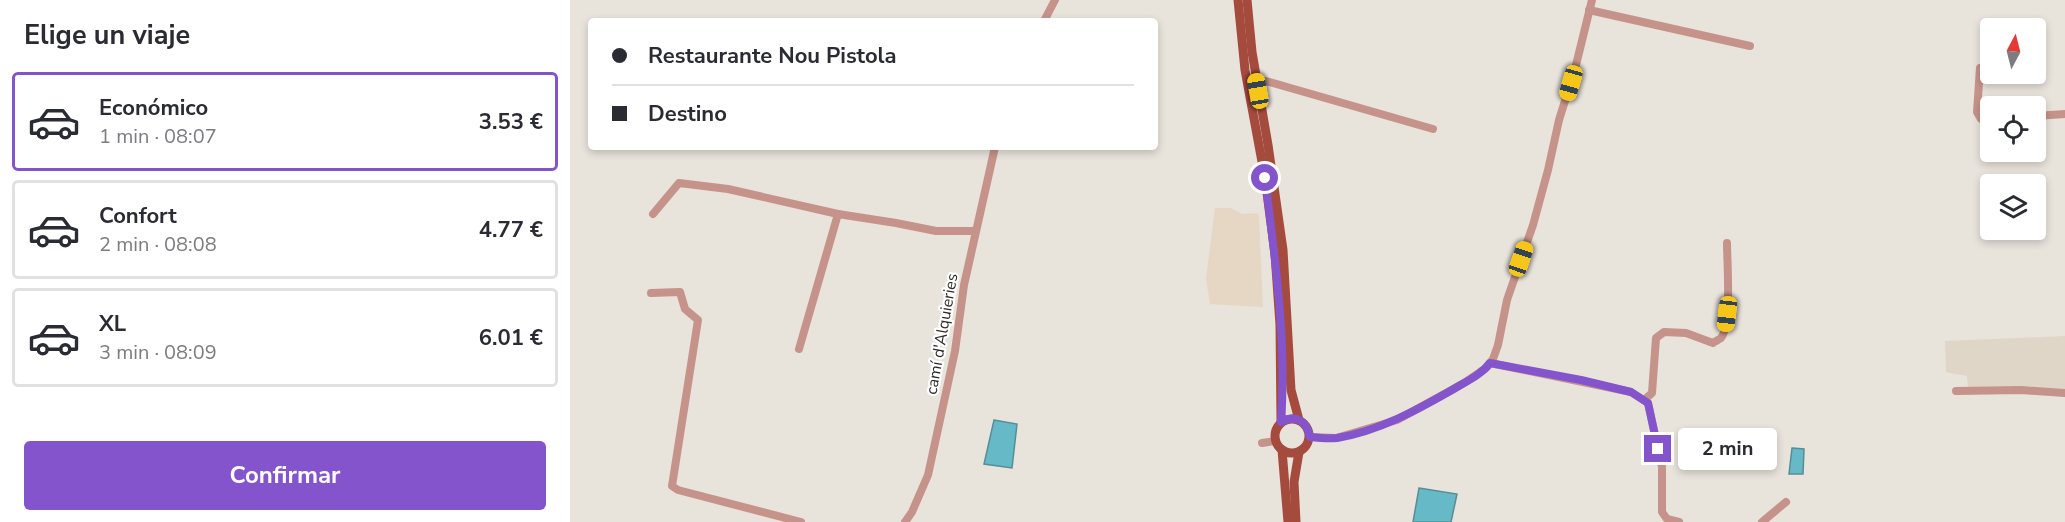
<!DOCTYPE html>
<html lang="es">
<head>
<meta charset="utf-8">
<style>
	body { margin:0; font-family:"Nunito Sans",sans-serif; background:#f7f7f7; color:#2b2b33; height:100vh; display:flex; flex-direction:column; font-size:22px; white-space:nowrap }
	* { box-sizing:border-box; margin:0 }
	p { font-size:20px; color:#7c7c81 }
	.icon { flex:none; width:33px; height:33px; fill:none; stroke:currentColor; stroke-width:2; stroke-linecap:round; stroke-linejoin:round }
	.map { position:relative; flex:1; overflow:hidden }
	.sheet { display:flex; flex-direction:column; background:#fff; width:570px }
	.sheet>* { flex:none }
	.hud { position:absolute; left:18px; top:18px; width:570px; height:132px; border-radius:6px; box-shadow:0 3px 9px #0003; display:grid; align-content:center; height:132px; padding:0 24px; background:#fff }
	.needle { width:39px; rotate:7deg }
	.tools { position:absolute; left:1410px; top:18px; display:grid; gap:12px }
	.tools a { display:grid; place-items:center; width:66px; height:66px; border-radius:6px; background:#fff; box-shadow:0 3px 9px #0003; font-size:30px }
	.end { position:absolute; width:27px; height:27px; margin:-14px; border:8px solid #8454cc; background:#fff; box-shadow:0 0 0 3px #fff }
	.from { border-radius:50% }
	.bubble { position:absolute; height:42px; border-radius:6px; background:#fff; box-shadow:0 3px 9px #0003; font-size:20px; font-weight:700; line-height:42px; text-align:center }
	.car { position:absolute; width:18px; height:36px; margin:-18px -9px; border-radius:8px; box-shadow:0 0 4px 2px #0007; background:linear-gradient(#f5c518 24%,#345 0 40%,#f5c518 0 76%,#345 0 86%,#f5c518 0) }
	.hud b { display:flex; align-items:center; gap:21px; height:57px; font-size:22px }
	.hud b+b { border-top:2px solid #e1e1e2 }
	.hud i { width:15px; height:15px; background:#2b2b33 }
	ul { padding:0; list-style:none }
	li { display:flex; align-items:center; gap:18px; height:99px; margin:0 12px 9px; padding:0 12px; border:3px solid #e1e1e2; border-radius:6px }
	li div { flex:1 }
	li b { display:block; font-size:22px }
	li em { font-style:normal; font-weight:700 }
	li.on { border-color:#8454cc }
	li>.icon { width:54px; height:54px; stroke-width:1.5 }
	h2 { padding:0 24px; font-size:27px; line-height:72px }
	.primary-button { display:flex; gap:12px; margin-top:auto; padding:12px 24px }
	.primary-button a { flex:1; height:69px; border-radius:6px; background:#8454cc; color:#fff; font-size:24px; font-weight:700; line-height:69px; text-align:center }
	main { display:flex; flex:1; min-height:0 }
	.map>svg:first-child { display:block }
</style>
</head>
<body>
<main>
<section class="sheet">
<h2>Elige un viaje</h2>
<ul>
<li class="on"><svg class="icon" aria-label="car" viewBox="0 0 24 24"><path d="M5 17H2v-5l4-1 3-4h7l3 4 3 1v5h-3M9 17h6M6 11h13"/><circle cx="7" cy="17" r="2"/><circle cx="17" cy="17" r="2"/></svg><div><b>Económico</b><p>1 min · 08:07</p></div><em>3.53 €</em></li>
<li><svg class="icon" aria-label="car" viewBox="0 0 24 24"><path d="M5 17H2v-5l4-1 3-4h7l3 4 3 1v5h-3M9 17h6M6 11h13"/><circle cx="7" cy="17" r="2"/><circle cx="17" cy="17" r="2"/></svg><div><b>Confort</b><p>2 min · 08:08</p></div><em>4.77 €</em></li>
<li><svg class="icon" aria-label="car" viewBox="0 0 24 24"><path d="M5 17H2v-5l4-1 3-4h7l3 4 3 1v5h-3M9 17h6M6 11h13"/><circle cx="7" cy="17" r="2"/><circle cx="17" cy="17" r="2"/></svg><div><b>XL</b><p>3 min · 08:09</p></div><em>6.01 €</em></li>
</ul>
<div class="primary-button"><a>Confirmar</a></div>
</section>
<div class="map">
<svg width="1495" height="522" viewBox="0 0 1495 522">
	<rect width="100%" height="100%" fill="#e8e3db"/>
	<polygon fill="#e6d7c5" points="645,208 661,208 672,214 687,213 689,216 693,307 640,304 636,279"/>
	<polygon fill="#dfd6c8" points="1495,336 1495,390 1398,387 1397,376 1376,372 1375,341"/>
	<g fill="#66b9c6" stroke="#558e97" stroke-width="1.5">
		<polygon points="424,420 447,424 442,468 414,464"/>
		<polygon points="1222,448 1234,449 1233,474 1219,474"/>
		<polygon points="849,488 887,494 881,522 843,522"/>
	</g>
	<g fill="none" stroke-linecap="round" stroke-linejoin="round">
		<g stroke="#c6938a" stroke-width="8">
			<polyline points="1019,10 1180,46"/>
			<polyline points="474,21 485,0"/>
			<polyline points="1410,68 1407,112 1411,119 1420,119"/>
			<polyline points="696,81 863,129"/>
			<polyline points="1466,116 1495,114"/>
			<polyline points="83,214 109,183 158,189 268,214"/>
			<polyline points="81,293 110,292 115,309 128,320 102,486 108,490 231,522"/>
			<polyline points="229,349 268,214 326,223 366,231 405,231"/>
			<polyline points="920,363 1061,392 1078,403 1092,467 1092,512 1097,519 1109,522"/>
			<polyline points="1386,391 1451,390 1495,393"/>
			<path d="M1074 400 1082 393 1086 338 1094 332 1116 333 1143 343C1144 342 1150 339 1151 338 1162 325 1157 262 1157 243"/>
			<polyline points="740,437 766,438 827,420 894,383 916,368 923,359 928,345 937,300 963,225 978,170 989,120 1005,69 1022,0"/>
			<polyline points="692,443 705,441"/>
			<polyline points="335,522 342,512 358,475 385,351 394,285 425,147"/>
			<polyline points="1192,522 1216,502"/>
		</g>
		<g stroke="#a54b3e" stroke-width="9">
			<polyline points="668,0 675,70 695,178 705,254 710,325 711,422"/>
			<polyline points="677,0 682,52 698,145 713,250 721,390 729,420"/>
			<circle cx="722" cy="436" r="17"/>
			<polyline points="712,450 718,522"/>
			<polyline points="726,522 724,482 729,452"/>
		</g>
	</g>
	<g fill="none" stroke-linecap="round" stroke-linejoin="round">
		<path stroke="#8454cc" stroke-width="8" d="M695 178C705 258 717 341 711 422 726 414 737 421 740 437 749 438 759 439 767 438 809 431 847 410 882 390 895 382 911 375 920 363L1011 380 1061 392 1078 403 1088 449"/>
	</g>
	<g text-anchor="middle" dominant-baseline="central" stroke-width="4.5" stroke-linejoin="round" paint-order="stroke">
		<g font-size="16" fill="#2d2b28" stroke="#fff">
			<text transform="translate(372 334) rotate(-80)">camí d'Alquieries</text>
		</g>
	</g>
</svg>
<div class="tools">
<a><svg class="needle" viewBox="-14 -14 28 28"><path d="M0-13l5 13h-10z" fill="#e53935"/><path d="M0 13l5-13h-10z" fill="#7c7c81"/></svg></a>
<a><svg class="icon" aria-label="locate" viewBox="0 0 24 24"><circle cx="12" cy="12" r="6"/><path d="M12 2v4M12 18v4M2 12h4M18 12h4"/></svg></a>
<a><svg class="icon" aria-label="layers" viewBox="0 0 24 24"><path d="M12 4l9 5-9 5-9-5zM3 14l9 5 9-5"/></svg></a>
</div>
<i class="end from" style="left:695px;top:178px"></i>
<i class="end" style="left:1088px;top:449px"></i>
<div class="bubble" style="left:1108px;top:428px;width:99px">2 min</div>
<i class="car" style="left:1001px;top:83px;rotate:196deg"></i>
<i class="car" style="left:688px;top:91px;rotate:350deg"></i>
<i class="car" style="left:951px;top:259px;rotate:19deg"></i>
<i class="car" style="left:1157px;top:314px;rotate:187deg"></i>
<div class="hud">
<b><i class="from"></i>Restaurante Nou Pistola</b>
<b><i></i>Destino</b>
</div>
</div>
</main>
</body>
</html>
